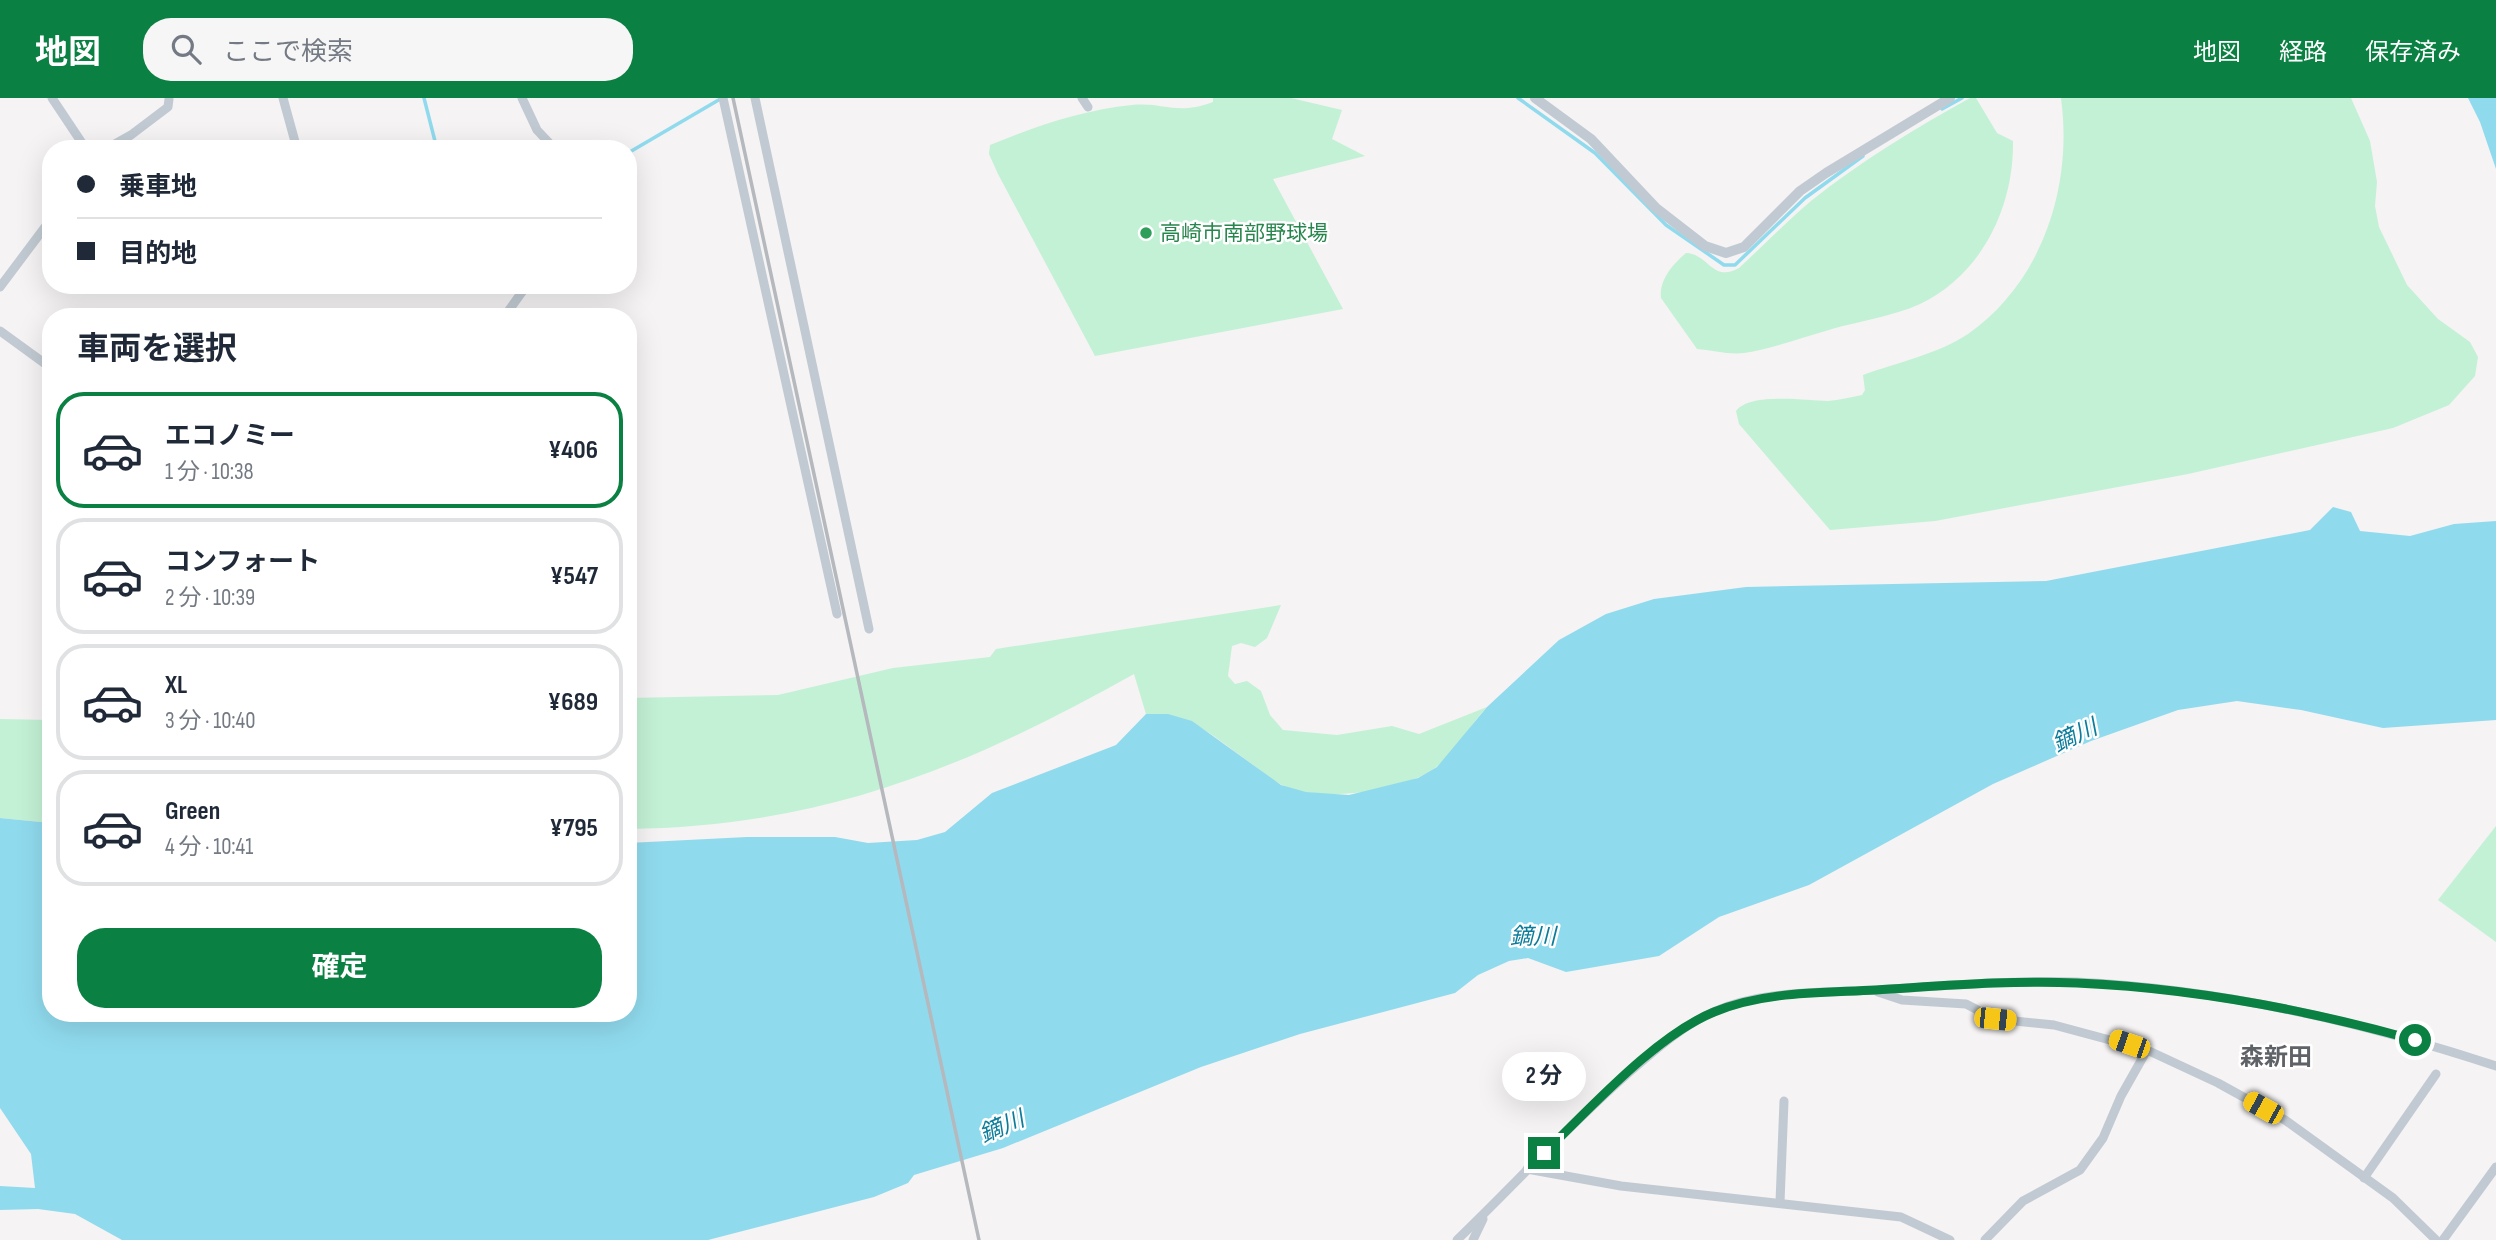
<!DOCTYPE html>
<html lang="ja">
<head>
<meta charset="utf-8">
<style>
	body { margin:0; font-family:"Sofia Sans Condensed","Noto Sans JP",sans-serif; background:#f6f6f7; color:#1f2937; height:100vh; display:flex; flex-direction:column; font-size:26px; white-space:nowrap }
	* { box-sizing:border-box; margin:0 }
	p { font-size:23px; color:#747a83 }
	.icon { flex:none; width:38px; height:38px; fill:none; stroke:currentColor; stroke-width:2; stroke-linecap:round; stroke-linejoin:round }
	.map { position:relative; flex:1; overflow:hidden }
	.panel { position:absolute; left:42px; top:210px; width:595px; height:714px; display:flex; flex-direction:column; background:#fff; border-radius:28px; box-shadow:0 7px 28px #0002 }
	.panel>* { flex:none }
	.top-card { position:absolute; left:42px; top:42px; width:595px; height:154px; border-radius:28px; box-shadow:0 7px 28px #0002; display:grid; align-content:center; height:154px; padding:0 35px; background:#fff }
	.end { position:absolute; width:32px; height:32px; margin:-16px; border:9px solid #0b8043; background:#fff; box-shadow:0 0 0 4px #fff }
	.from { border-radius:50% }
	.bubble { position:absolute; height:49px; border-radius:24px; background:#fff; box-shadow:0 7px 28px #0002; font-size:23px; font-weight:700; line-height:49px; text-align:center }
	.car { position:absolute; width:21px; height:42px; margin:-21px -10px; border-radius:9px; box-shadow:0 0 5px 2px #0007; background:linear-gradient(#f5c518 24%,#345 0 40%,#f5c518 0 76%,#345 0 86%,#f5c518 0) }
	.top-card b { display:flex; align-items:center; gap:24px; height:66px; font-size:26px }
	.top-card b+b { border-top:2px solid #e0e1e3 }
	.top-card i { width:18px; height:18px; background:#1f2937 }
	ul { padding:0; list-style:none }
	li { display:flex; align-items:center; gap:21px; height:116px; margin:0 14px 10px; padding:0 21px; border:4px solid #e0e1e3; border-radius:28px }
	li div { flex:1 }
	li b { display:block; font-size:26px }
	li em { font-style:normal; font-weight:700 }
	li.selected { border-color:#0b8043 }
	li>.icon { width:63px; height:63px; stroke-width:1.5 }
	h2 { padding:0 35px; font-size:32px; line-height:84px }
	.cta { display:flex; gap:14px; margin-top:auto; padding:14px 35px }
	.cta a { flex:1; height:80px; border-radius:28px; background:#0b8043; color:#fff; font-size:28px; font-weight:700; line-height:80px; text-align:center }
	header { display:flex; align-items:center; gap:42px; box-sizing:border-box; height:98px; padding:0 35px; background:#0b8043; color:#fff }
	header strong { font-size:33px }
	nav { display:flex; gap:38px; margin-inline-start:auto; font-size:24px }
	.search { width:490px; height:63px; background:#f6f6f7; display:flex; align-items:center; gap:18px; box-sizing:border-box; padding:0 24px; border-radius:28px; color:#747a83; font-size:26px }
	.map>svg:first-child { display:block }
</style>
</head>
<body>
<header>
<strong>地図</strong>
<div class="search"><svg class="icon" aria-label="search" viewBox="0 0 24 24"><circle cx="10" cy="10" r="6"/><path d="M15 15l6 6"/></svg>ここで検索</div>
<nav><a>地図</a><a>経路</a><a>保存済み</a></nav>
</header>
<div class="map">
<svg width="2496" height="1142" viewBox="0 0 2496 1142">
	<rect width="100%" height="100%" fill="#f5f3f3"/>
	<g fill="#c3f1d5">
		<path d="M1213 0H1291L1342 12 1332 41 1365 58 1273 81 1343 211 1095 258 998 76 989 56 990 47C1036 28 1083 12 1132 7 1166 4 1175 18 1213 4Z"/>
		<path d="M1970 0H1976L1997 35 2013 43C2014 110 1981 177 1920 206 1894 218 1860 223 1832 231 1804 239 1774 250 1744 255 1730 257 1711 252 1697 251L1661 200C1659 182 1673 166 1686 155 1709 156 1712 185 1739 170 1763 148 1786 124 1811 103 1861 63 1914 31 1970 0Z"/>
		<path d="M2061 0H2351L2370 43 2377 84 2375 108 2379 129 2407 187 2438 221 2470 244 2478 259 2475 278 2449 307 2393 330 2188 376 1935 423 1830 432 1739 326 1736 313C1751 294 1806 303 1828 303 1839 302 1851 299 1862 297L1865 292 1863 277C1896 265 1938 256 1968 236 2043 183 2073 88 2061 0Z"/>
		<path d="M1281 507 1267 540 1255 549 1241 545 1232 548 1228 578 1235 586 1247 583 1261 593 1270 617 1283 632 1337 637 1392 628 1419 636 1487 609C1471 626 1453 656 1435 670 1402 694 1317 706 1280 686 1268 680 1257 669 1245 661 1211 636 1190 616 1146 616L1134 576C968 669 822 729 628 731V600L778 597 893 570 990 559 996 551Z"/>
		<polygon points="0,621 51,622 51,725 0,720"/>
		<polygon points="2496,728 2496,844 2438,802"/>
	</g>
	<g fill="#90daee">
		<polygon points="2468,0 2496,0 2496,71 2480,24"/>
		<polygon points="2333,409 2351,414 2360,433 2410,438 2454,426 2496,423 2496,622 2383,630 2301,612 2237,603 2178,612 2091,643 1993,686 1809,787 1719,819 1659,858 1566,874 1528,860 1509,863 1478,877 1455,895 1300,936 1201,969 1003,1050 914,1077 908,1085 874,1099 708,1142 122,1142 75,1116 38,1111 0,1112 0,1088 35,1090 31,1056 0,1010 0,720 51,725 51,915 628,915 628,745 747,739 835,739 868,745 917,742 945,734 992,695 1116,647 1146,616 1168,616 1192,623 1281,687 1306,694 1349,697 1418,680 1437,669 1487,609 1559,542 1606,516 1654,501 1746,489 2046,483 2310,432"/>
	</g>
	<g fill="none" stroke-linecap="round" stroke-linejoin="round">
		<g stroke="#90daee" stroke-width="3.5">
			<polyline points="424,0 437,51"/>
			<polyline points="1518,0 1595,55 1666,127 1724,167 1735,167 1805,100 1863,58"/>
			<polyline points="1942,11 1962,0"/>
			<polyline points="628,55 722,0"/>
		</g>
		<g stroke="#c1cad2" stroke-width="9">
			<polyline points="52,0 86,51"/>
			<polyline points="283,0 297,51"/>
			<polyline points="522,0 537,32 555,51"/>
			<polyline points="723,0 837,516"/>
			<polyline points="755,0 869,531"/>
			<polyline points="1082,0 1088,9"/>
			<polyline points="106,51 131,37 168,9 169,1"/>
			<polyline points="0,189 51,121"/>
			<polyline points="504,219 527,187"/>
			<polyline points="0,233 51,270"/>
			<polyline points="1878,894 1902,902 1966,906 1995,921 2054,927 2147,952 2218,985 2285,1022 2393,1100 2436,1142"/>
			<polyline points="1527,1071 1621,1088 1901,1119 1950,1142"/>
			<polyline points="2364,1080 2436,976"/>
			<polyline points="1780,1104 1784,1003"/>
			<path d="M1457 1142C1513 1088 1566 1030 1625 978 1652 955 1680 929 1713 914 1763 892 1822 895 1876 892 1943 888 2010 882 2076 884 2221 891 2359 923 2496 968"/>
			<polyline points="1473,1142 1483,1121"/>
			<polyline points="1985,1142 2023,1103 2080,1072 2103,1040 2121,998 2147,952"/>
			<polyline points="2443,1142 2496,1069"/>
		</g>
		<polyline stroke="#c1cad2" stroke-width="10" points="1535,0 1591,41 1656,110 1705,148 1726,155 1744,149 1800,93 1826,75 1950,0"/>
		<polyline stroke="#b5b8bd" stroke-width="3.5" points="733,0 979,1142"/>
	</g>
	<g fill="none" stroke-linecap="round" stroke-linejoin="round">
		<path stroke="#0b8043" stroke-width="9" d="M1544 1055C1590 1011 1655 938 1714 914 1765 893 1822 895 1876 892 1942 888 2010 882 2077 885 2192 890 2304 911 2415 942"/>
	</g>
	<circle fill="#2e9e5b" stroke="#fff" stroke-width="2.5" cx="1146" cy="135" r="7"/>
	<g text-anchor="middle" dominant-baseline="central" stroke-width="5" stroke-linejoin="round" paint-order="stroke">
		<g font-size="21" fill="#27864d" stroke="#fff" text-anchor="start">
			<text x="1160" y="135">高崎市南部野球場</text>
		</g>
		<g font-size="23" font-style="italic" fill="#0c7c9b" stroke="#fff">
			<text transform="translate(2075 638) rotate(-25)">鏑川</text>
			<text x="1533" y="839">鏑川</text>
			<text transform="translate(1002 1029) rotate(-23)">鏑川</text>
		</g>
		<g font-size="24" font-weight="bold" fill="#5f6368" stroke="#fff">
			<text x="2276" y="959">森新田</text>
		</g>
	</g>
</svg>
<i class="end from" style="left:2415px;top:942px"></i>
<i class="end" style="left:1544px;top:1055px"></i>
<div class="bubble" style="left:1502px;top:954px;width:84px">2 分</div>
<i class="car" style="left:1995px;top:921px;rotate:96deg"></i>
<i class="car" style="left:2129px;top:946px;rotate:289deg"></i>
<i class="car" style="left:2263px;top:1010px;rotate:299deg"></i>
<div class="top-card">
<b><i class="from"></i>乗車地</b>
<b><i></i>目的地</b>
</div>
<section class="panel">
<h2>車両を選択</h2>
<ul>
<li class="selected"><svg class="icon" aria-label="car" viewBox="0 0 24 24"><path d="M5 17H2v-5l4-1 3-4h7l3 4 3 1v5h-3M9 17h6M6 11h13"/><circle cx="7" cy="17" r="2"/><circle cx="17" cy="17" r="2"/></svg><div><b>エコノミー</b><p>1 分 · 10:38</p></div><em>¥406</em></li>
<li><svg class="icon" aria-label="car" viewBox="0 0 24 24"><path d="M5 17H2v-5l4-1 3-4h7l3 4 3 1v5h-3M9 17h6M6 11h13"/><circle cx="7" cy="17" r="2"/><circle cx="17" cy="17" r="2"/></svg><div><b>コンフォート</b><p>2 分 · 10:39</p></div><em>¥547</em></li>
<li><svg class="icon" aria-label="car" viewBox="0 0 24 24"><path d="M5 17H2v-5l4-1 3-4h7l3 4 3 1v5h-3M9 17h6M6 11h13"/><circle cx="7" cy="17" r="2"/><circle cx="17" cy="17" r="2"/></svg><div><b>XL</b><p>3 分 · 10:40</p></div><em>¥689</em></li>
<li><svg class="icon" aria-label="car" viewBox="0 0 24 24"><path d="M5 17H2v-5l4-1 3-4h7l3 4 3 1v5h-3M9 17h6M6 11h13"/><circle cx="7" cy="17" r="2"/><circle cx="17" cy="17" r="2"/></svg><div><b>Green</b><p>4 分 · 10:41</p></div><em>¥795</em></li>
</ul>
<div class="cta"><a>確定</a></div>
</section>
</div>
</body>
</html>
